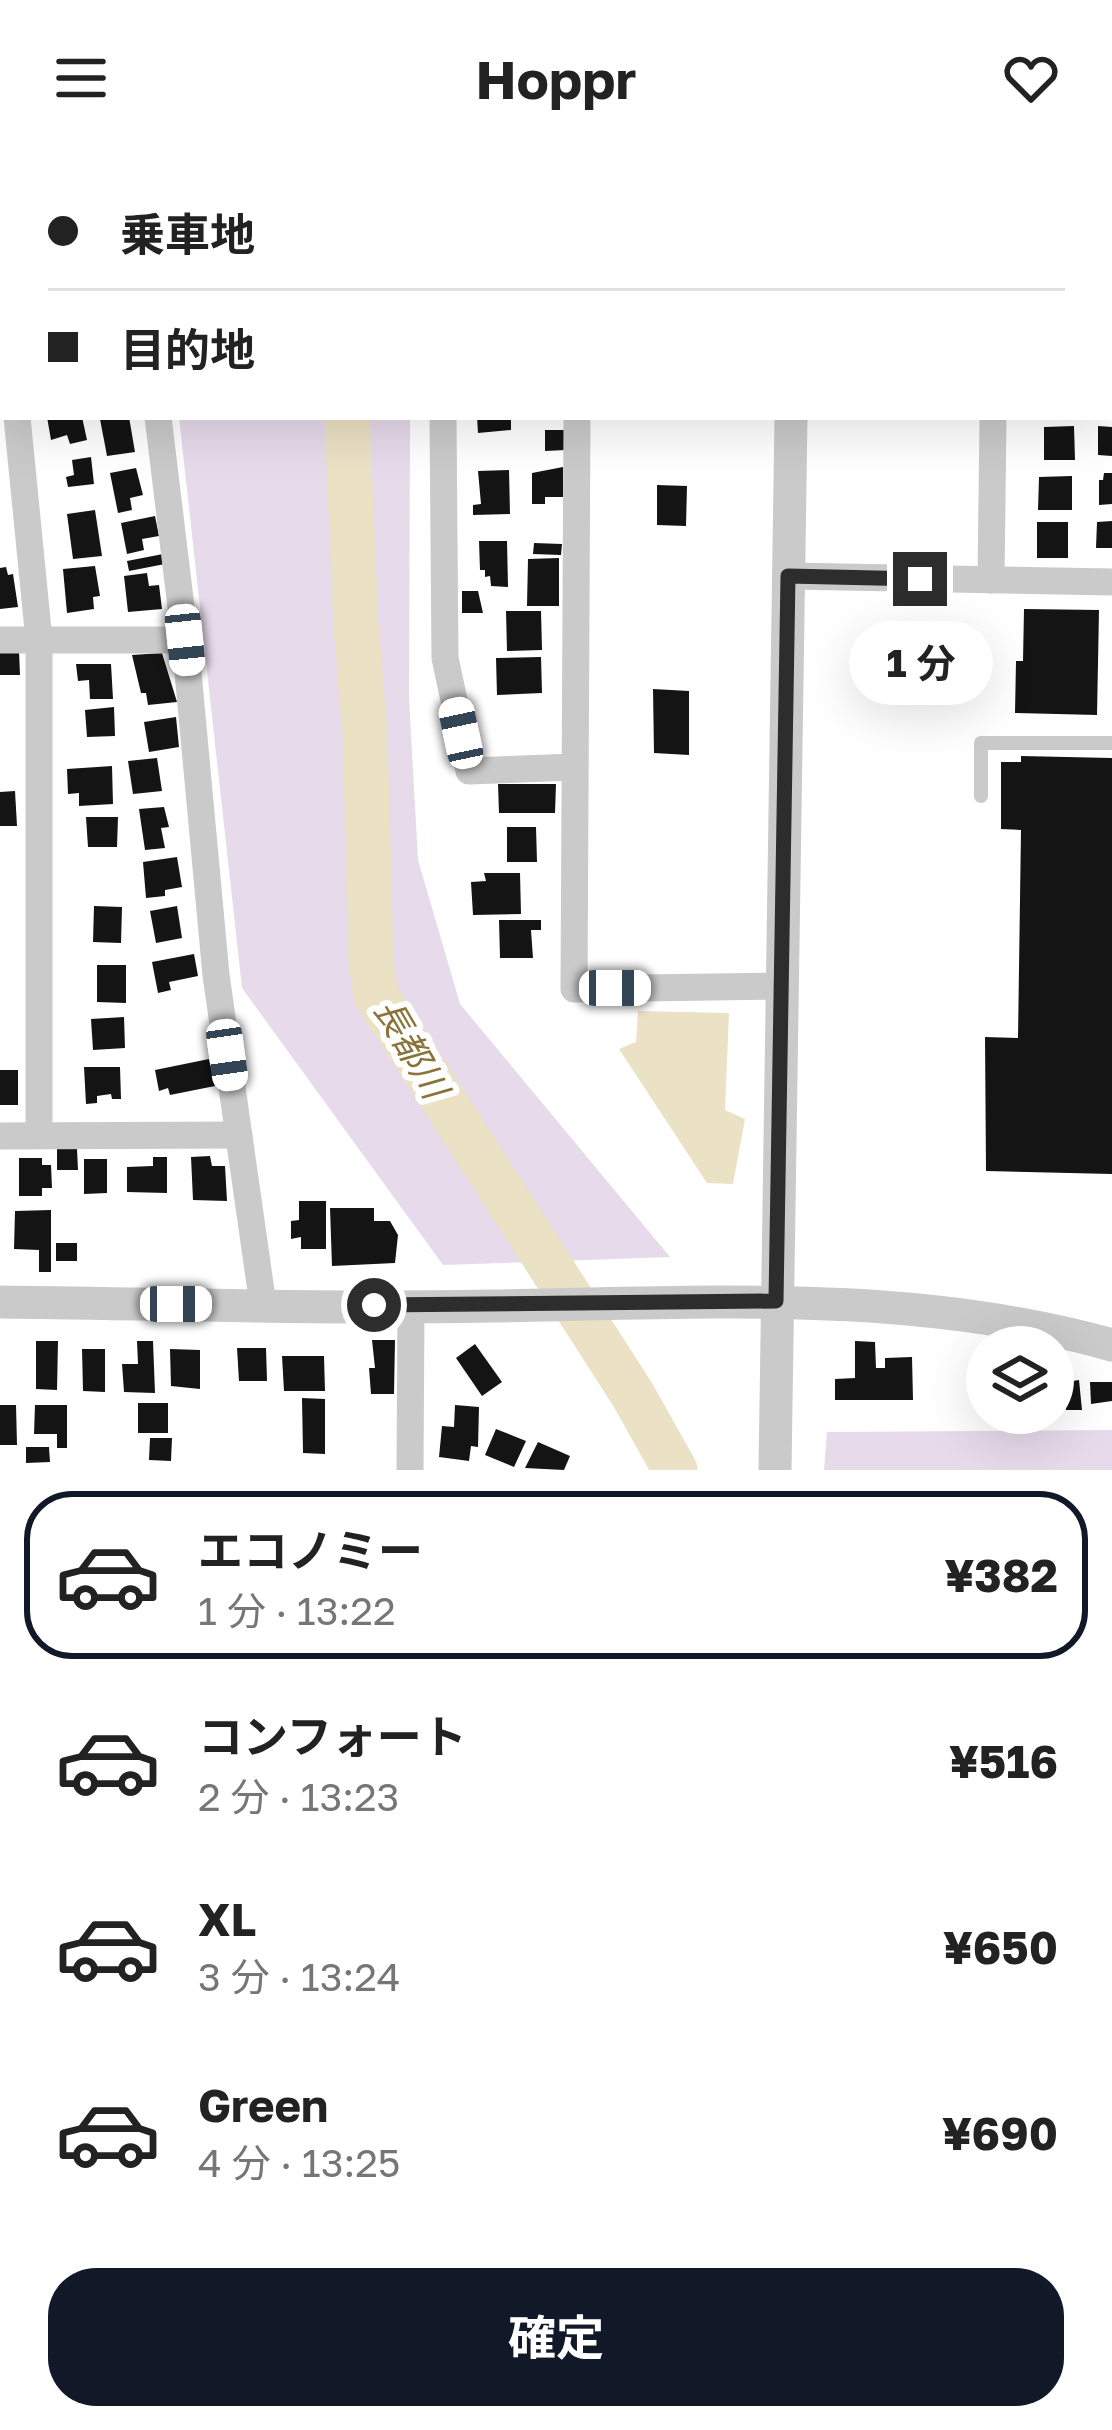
<!DOCTYPE html>
<html lang="ja">
<head>
<meta charset="utf-8">
<style>
	body { margin:0; font-family:"Golos Text","Noto Sans JP",sans-serif; background:#f6f6f6; color:#222; height:100vh; display:flex; flex-direction:column; font-size:45px; white-space:nowrap }
	* { box-sizing:border-box; margin:0 }
	p { font-size:39px; color:#767676 }
	.icon { flex:none; width:66px; height:66px; fill:none; stroke:currentColor; stroke-width:2; stroke-linecap:round; stroke-linejoin:round }
	.map { position:relative; height:1314px; overflow:hidden }
	.sheet { display:flex; flex-direction:column; background:#fff; flex:1 }
	.sheet>* { flex:none }
	.guide { position:absolute; left:0px; top:0px; width:1113px; height:264px; box-shadow:0 12px 48px #0002; display:grid; align-content:center; height:264px; padding:0 48px; background:#fff }
	.controls { position:absolute; left:966px; top:1170px; display:grid; gap:24px }
	.controls a { display:grid; place-items:center; width:108px; height:108px; border-radius:50%; background:#fff; box-shadow:0 12px 48px #0002; font-size:60px }
	.end { position:absolute; width:54px; height:54px; margin:-27px; border:15px solid #2d2d2d; background:#fff; box-shadow:0 0 0 6px #fff }
	.from { border-radius:50% }
	.bubble { position:absolute; height:84px; border-radius:42px; background:#fff; box-shadow:0 12px 48px #0002; font-size:39px; font-weight:700; line-height:84px; text-align:center }
	.car { position:absolute; width:36px; height:72px; margin:-36px -18px; border-radius:15px; box-shadow:0 0 9px 3px #0007; background:linear-gradient(#fff 24%,#345 0 40%,#fff 0 76%,#345 0 86%,#fff 0) }
	.guide b { display:flex; align-items:center; gap:42px; height:114px; font-size:45px }
	.guide b+b { border-top:3px solid #e0e0e0 }
	.guide i { width:30px; height:30px; background:#222 }
	ul { padding:21px 0 0; list-style:none }
	li { display:flex; align-items:center; gap:36px; height:168px; margin:0 24px 18px; padding:0 24px; border:6px solid transparent; border-radius:48px }
	li div { flex:1 }
	li b { display:block; font-size:45px }
	li em { font-style:normal; font-weight:700 }
	li.on { border-color:#111827 }
	li>.icon { width:108px; height:108px; stroke-width:1.5 }
	.action { display:flex; gap:24px; margin-top:auto; padding:24px 48px }
	.action a { flex:1; height:138px; border-radius:48px; background:#111827; color:#fff; font-size:48px; font-weight:700; line-height:138px; text-align:center }
	header { display:flex; justify-content:space-between; align-items:center; height:156px; padding:0 48px; background:#fff; font-size:54px; font-weight:700 }
	.map>svg:first-child { display:block }
</style>
</head>
<body>
<header><svg class="icon" aria-label="menu" viewBox="0 0 24 24"><path d="M4 6h16M4 12h16M4 18h16"/></svg>Hoppr<svg class="icon" aria-label="heart" viewBox="0 0 24 24"><path d="M12 20l-8-8c-3-5 5-10 8-4 3-6 11-1 8 4z"/></svg></header>
<div class="map">
<svg width="1112" height="1314" viewBox="0 0 1112 1314">
	<rect width="100%" height="100%" fill="#fff"/>
	<g fill="#e7daeb">
		<polygon points="179,261 410,261 409,541 418,704 460,848 670,1101 443,1109 242,832"/>
		<polygon points="1112,1274 1112,1314 824,1314 827,1276"/>
	</g>
	<polygon fill="#ebe1c5" points="638,855 729,857 725,954 745,963 733,1028 707,1027 619,893 636,886"/>
	<g fill="none" stroke-linecap="round" stroke-linejoin="round">
		<g stroke="#ebe1c5" stroke-width="45">
			<polyline points="333,0 333,3"/>
			<polyline points="347,261 356,470 365,577 371,807 376,839 633,1239 675,1314"/>
		</g>
	</g>
	<g fill="#141414">
		<polygon points="47,261 82,261 87,284 70,288 67,279 51,284"/>
		<polygon points="112,261 129,261 135,296 107,300 100,263"/>
		<polygon points="477,261 511,261 511,274 478,277"/>
		<polygon points="1074,270 1075,304 1044,304 1044,271"/>
		<polygon points="1098,270 1112,271 1112,300 1098,299"/>
		<polygon points="545,274 565,274 566,294 545,295"/>
		<polygon points="91,301 94,328 68,331 66,321 74,319 72,304"/>
		<polygon points="563,311 563,341 545,341 545,348 532,348 532,317"/>
		<polygon points="136,312 143,339 130,342 132,354 118,357 110,317"/>
		<polygon points="509,314 510,358 473,359 473,349 481,348 478,315"/>
		<polygon points="1104,317 1112,317 1112,348 1099,349 1099,324 1103,324"/>
		<polygon points="1072,320 1072,354 1038,354 1039,321"/>
		<polygon points="657,329 687,330 686,370 657,369"/>
		<polygon points="95,354 102,400 73,403 67,358"/>
		<polygon points="155,360 159,380 142,383 144,394 127,398 121,367"/>
		<polygon points="1112,365 1112,392 1096,392 1097,366"/>
		<rect x="1037" y="366" width="31" height="36"/>
		<polygon points="479,385 507,385 508,431 491,430 490,420 485,421 485,414 480,414"/>
		<polygon points="534,387 562,388 561,399 533,398"/>
		<polygon points="163,398 165,408 129,415 127,405"/>
		<polygon points="559,402 559,450 527,450 528,403"/>
		<polygon points="95,410 100,440 93,441 94,453 67,457 63,413"/>
		<polygon points="6,411 8,419 13,418 18,451 0,453 0,412"/>
		<polygon points="147,417 149,430 159,429 162,453 128,456 124,420"/>
		<polygon points="462,435 478,435 483,457 462,457"/>
		<polygon points="1024,453 1099,454 1097,559 1015,557 1016,505 1023,505"/>
		<polygon points="506,455 541,455 542,494 507,495"/>
		<polygon points="19,495 20,519 0,519 0,496"/>
		<polygon points="162,497 177,546 148,549 146,537 141,537 132,499"/>
		<polygon points="541,501 542,537 497,539 496,502"/>
		<polygon points="76,508 111,508 113,543 90,543 89,524 78,525"/>
		<polygon points="653,533 689,535 689,599 654,597"/>
		<polygon points="114,551 115,580 87,581 85,554"/>
		<polygon points="176,561 179,591 149,596 144,566"/>
		<polygon points="1021,600 1112,602 1112,1018 986,1015 985,881 1018,882 1021,674 1001,673 1001,606 1021,606"/>
		<polygon points="157,602 162,635 133,638 128,605"/>
		<polygon points="112,610 113,648 79,650 79,637 68,638 67,613"/>
		<polygon points="498,628 556,628 555,657 499,657"/>
		<polygon points="15,635 17,670 0,670 0,636"/>
		<polygon points="164,651 169,671 161,672 165,692 145,694 139,653"/>
		<polygon points="86,661 118,661 117,691 88,691"/>
		<polygon points="507,671 536,671 537,706 507,706"/>
		<polygon points="177,701 182,731 165,734 165,740 146,742 143,706"/>
		<polygon points="484,717 520,717 521,758 473,759 471,726 486,725"/>
		<polygon points="94,750 122,751 121,787 93,786"/>
		<polygon points="177,750 182,782 156,787 150,755"/>
		<polygon points="499,764 541,764 541,774 531,774 533,802 500,802"/>
		<polygon points="194,798 198,820 169,826 171,834 158,837 152,806"/>
		<polygon points="97,809 126,809 126,847 97,846"/>
		<polygon points="124,861 125,892 93,894 91,863"/>
		<polygon points="209,903 215,930 170,939 168,932 159,935 155,914"/>
		<polygon points="84,911 120,911 121,943 112,943 111,938 97,940 97,947 86,948"/>
		<rect x="0" y="914" width="18" height="35"/>
		<polygon points="57,993 77,993 78,1014 57,1014"/>
		<polygon points="210,1000 212,1010 225,1010 227,1045 193,1044 191,1001"/>
		<polygon points="153,1001 167,1001 167,1037 127,1036 127,1011 153,1010"/>
		<polygon points="19,1002 42,1002 42,1009 51,1009 52,1032 42,1032 42,1040 19,1040"/>
		<polygon points="84,1003 107,1003 107,1037 84,1038"/>
		<polygon points="299,1045 326,1045 326,1093 301,1093 301,1081 291,1083 291,1065 299,1064"/>
		<polygon points="330,1052 374,1052 374,1065 390,1065 398,1079 395,1107 332,1110"/>
		<polygon points="51,1054 51,1116 39,1116 39,1094 14,1093 15,1055"/>
		<rect x="56" y="1087" width="21" height="18"/>
		<polygon points="372,1184 395,1184 394,1238 371,1238 369,1212 375,1212"/>
		<polygon points="36,1185 58,1185 57,1234 36,1233"/>
		<polygon points="137,1185 153,1185 155,1237 124,1236 122,1208 138,1208"/>
		<polygon points="855,1185 875,1186 876,1212 885,1212 885,1202 912,1201 913,1244 835,1244 835,1223 855,1222"/>
		<polygon points="475,1188 502,1226 482,1240 456,1202"/>
		<polygon points="237,1192 266,1192 267,1225 239,1225"/>
		<polygon points="82,1193 105,1193 105,1236 83,1235"/>
		<polygon points="170,1193 200,1194 200,1233 171,1230"/>
		<polygon points="282,1200 324,1200 325,1235 284,1235"/>
		<polygon points="1060,1204 1062,1236 1066,1235 1066,1226 1079,1224 1082,1254 1066,1254 1065,1245 1053,1246 1053,1205"/>
		<polygon points="1090,1226 1112,1226 1112,1245 1091,1248"/>
		<polygon points="302,1242 325,1243 325,1298 303,1297"/>
		<rect x="138" y="1247" width="30" height="30"/>
		<polygon points="0,1249 16,1249 17,1289 0,1289"/>
		<polygon points="35,1249 67,1249 67,1292 57,1292 57,1278 34,1278"/>
		<polygon points="455,1249 479,1251 478,1291 471,1290 469,1305 439,1301 442,1270 454,1271"/>
		<polygon points="496,1273 526,1285 514,1311 485,1299"/>
		<polygon points="150,1282 172,1282 171,1305 149,1304"/>
		<polygon points="538,1286 570,1300 564,1314 525,1312"/>
		<polygon points="26,1291 49,1291 50,1306 26,1307"/>
	</g>
	<g fill="none" stroke-linecap="round" stroke-linejoin="round">
		<polyline stroke="#cacaca" stroke-width="14" points="981,640 981,587 1112,587"/>
		<g stroke="#cacaca" stroke-width="27">
			<polyline points="113,0 114,3"/>
			<polyline points="440,0 441,3"/>
			<polyline points="579,3 579,0"/>
			<polyline points="996,3 996,0"/>
			<polyline points="1110,151 1112,151"/>
			<polyline points="0,171 3,181"/>
			<polyline points="17,261 39,484 39,979"/>
			<polyline points="158,261 185,484 216,819 263,1149"/>
			<polyline points="443,261 445,502 469,615 575,611"/>
			<polyline points="577,261 574,833 782,830"/>
			<polyline points="788,420 1112,426"/>
			<polyline points="991,424 993,261"/>
			<polyline points="0,484 185,484"/>
			<polyline points="0,980 239,979"/>
			<polyline points="410,1314 411,1150"/>
		</g>
		<g stroke="#cacaca" stroke-width="33">
			<polyline points="794,3 794,0"/>
			<path d="M0 1146C163 1148 327 1153 490 1150 698 1147 909 1132 1112 1189"/>
			<polyline points="775,1314 791,261"/>
		</g>
	</g>
	<g fill="none" stroke-linecap="round" stroke-linejoin="round">
		<polyline stroke="#2d2d2d" stroke-width="15" points="374,1149 776,1145 788,420 920,423"/>
	</g>
	<g text-anchor="middle" dominant-baseline="central" stroke-width="12" stroke-linejoin="round" paint-order="stroke">
		<g font-size="36" font-style="italic" fill="#8a7338" stroke="#fff">
			<text transform="translate(412 892) rotate(60)">長都川</text>
		</g>
	</g>
</svg>
<div class="controls">
<a><svg class="icon" aria-label="layers" viewBox="0 0 24 24"><path d="M12 4l9 5-9 5-9-5zM3 14l9 5 9-5"/></svg></a>
</div>
<i class="end from" style="left:374px;top:1149px"></i>
<i class="end" style="left:920px;top:423px"></i>
<div class="bubble" style="left:849px;top:465px;width:144px">1 分</div>
<i class="car" style="left:185px;top:484px;rotate:174deg"></i>
<i class="car" style="left:461px;top:577px;rotate:348deg"></i>
<i class="car" style="left:615px;top:832px;rotate:90deg"></i>
<i class="car" style="left:227px;top:899px;rotate:172deg"></i>
<i class="car" style="left:176px;top:1148px;rotate:90deg"></i>
<div class="guide">
<b><i class="from"></i>乗車地</b>
<b><i></i>目的地</b>
</div>
</div>
<section class="sheet">
<ul>
<li class="on"><svg class="icon" aria-label="car" viewBox="0 0 24 24"><path d="M5 17H2v-5l4-1 3-4h7l3 4 3 1v5h-3M9 17h6M6 11h13"/><circle cx="7" cy="17" r="2"/><circle cx="17" cy="17" r="2"/></svg><div><b>エコノミー</b><p>1 分 · 13:22</p></div><em>¥382</em></li>
<li><svg class="icon" aria-label="car" viewBox="0 0 24 24"><path d="M5 17H2v-5l4-1 3-4h7l3 4 3 1v5h-3M9 17h6M6 11h13"/><circle cx="7" cy="17" r="2"/><circle cx="17" cy="17" r="2"/></svg><div><b>コンフォート</b><p>2 分 · 13:23</p></div><em>¥516</em></li>
<li><svg class="icon" aria-label="car" viewBox="0 0 24 24"><path d="M5 17H2v-5l4-1 3-4h7l3 4 3 1v5h-3M9 17h6M6 11h13"/><circle cx="7" cy="17" r="2"/><circle cx="17" cy="17" r="2"/></svg><div><b>XL</b><p>3 分 · 13:24</p></div><em>¥650</em></li>
<li><svg class="icon" aria-label="car" viewBox="0 0 24 24"><path d="M5 17H2v-5l4-1 3-4h7l3 4 3 1v5h-3M9 17h6M6 11h13"/><circle cx="7" cy="17" r="2"/><circle cx="17" cy="17" r="2"/></svg><div><b>Green</b><p>4 分 · 13:25</p></div><em>¥690</em></li>
</ul>
<div class="action"><a>確定</a></div>
</section>
</body>
</html>
